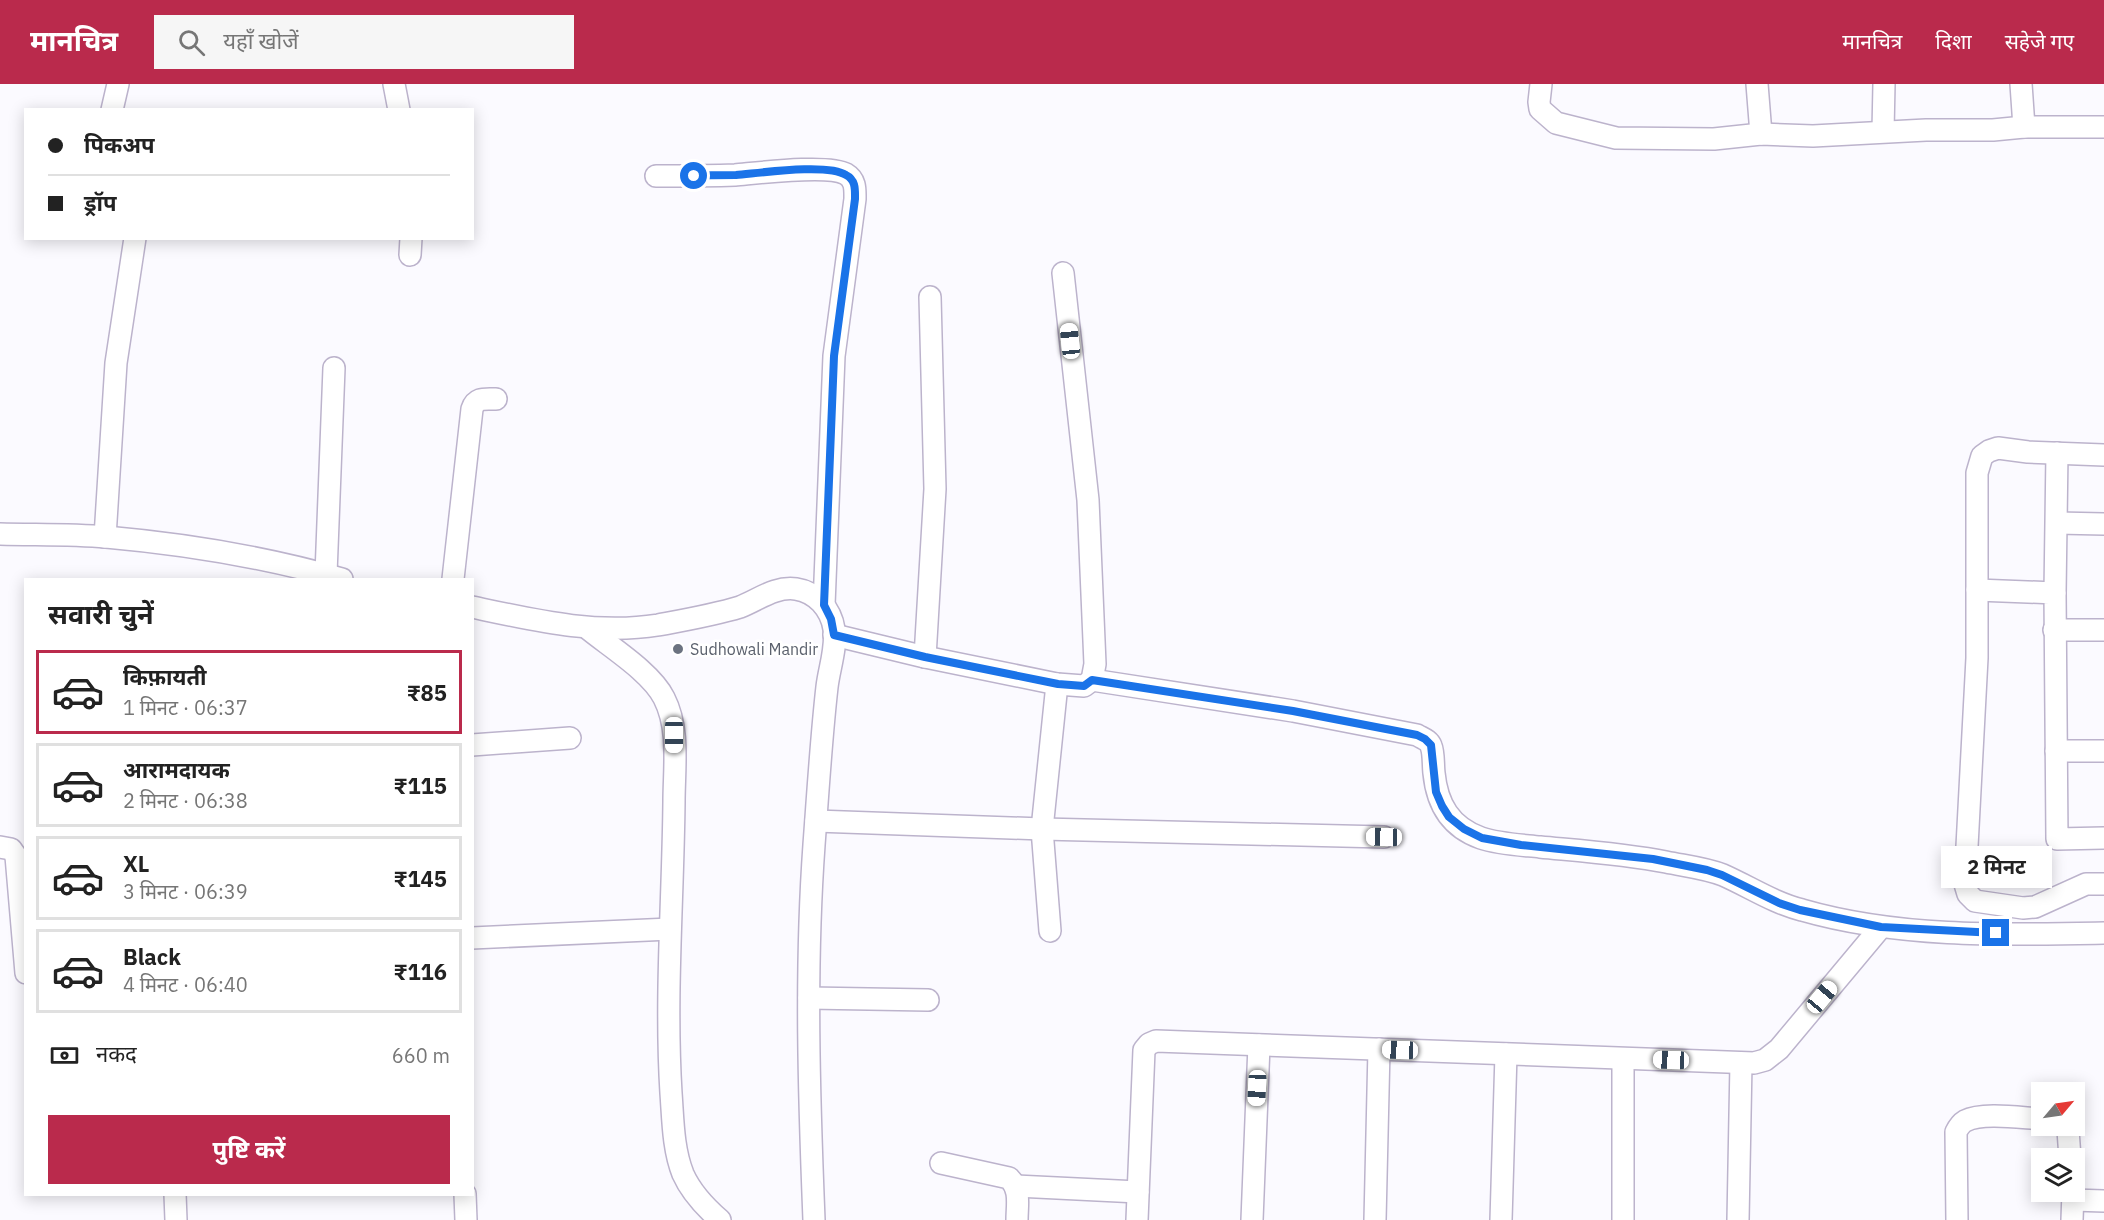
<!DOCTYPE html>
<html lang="hi">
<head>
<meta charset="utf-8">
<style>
	body { margin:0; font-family:"IBM Plex Sans","Noto Sans Devanagari",sans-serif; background:#f6f6f6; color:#222; height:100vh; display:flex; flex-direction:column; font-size:22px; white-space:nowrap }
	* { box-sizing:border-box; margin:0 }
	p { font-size:20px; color:#767676 }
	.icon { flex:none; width:33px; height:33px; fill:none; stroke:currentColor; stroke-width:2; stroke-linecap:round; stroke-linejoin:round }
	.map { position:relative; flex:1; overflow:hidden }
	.details { position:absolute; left:24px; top:494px; width:450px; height:618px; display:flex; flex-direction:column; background:#fff; border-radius:0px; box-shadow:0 3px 15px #0003 }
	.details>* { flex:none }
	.banner { position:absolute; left:24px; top:24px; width:450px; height:132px; border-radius:0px; box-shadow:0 3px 15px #0003; display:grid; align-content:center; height:132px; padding:0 24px; background:#fff }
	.needle { width:39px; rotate:61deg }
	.controls { position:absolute; left:2031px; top:998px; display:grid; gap:12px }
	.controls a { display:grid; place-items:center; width:54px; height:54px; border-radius:0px; background:#fff; box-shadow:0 3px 15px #0003; font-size:30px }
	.end { position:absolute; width:27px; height:27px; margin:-14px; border:8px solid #1a73e8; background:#fff; box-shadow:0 0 0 3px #fff }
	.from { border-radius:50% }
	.bubble { position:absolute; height:42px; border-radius:0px; background:#fff; box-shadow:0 3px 15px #0003; font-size:20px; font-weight:700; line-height:42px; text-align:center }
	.car { position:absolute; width:18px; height:36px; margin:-18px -9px; border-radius:8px; box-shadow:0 0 4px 2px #0007; background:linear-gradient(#fff 24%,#345 0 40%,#fff 0 76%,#345 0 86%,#fff 0) }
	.banner b { display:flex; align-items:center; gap:21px; height:57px; font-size:22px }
	.banner b+b { border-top:2px solid #e0e0e0 }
	.banner i { width:15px; height:15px; background:#222 }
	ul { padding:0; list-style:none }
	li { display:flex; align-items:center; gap:18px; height:84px; margin:0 12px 9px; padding:0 12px; border:3px solid #e0e0e0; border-radius:0px }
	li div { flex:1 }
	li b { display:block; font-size:22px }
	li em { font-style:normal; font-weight:700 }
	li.selected { border-color:#ba2a4c }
	li>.icon { width:54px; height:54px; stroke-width:1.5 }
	h2 { padding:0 24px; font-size:27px; line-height:72px }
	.pay { display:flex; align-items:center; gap:15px; height:66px; padding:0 24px; font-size:22px }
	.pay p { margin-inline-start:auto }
	.button { display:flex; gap:12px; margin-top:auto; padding:12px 24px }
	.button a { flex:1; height:69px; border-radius:0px; background:#ba2a4c; color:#fff; font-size:24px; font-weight:700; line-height:69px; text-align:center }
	header { display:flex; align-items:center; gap:36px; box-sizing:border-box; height:84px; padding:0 30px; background:#ba2a4c; color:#fff }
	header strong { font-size:28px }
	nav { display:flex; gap:33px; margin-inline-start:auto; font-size:21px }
	.search { width:420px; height:54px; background:#f6f6f6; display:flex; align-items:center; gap:15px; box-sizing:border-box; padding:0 21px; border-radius:0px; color:#767676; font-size:22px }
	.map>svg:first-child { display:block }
</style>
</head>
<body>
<header>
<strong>मानचित्र</strong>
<div class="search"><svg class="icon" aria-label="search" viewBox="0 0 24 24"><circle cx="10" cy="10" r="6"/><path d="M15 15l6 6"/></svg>यहाँ खोजें</div>
<nav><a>मानचित्र</a><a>दिशा</a><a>सहेजे गए</a></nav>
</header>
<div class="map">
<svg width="2104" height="1136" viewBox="0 0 2104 1136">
	<rect width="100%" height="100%" fill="#fbfaff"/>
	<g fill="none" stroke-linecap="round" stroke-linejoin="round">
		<defs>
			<g id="street">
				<polyline points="394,0 399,26"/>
				<polyline points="1541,0 1539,18 1540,25 1556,39 1616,54 1714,55 1761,50 1813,52 1926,46 1993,46 2024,43 2104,43"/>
				<polyline points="1757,0 1761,50"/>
				<polyline points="2021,0 2024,43"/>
				<polyline points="112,26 118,0"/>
				<polyline points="1883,47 1884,0"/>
				<path d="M656 92C682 92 709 92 735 91 758 89 828 80 846 90 856 96 855 106 855 115L834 272 824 521"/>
				<polyline points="410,171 411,154"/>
				<polyline points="2104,371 2028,368 1998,364 1989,367 1982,372 1977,389 1977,574 1965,800 1968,810 1975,817 2023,824 2035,823 2086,800 2104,800"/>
				<polyline points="2057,439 2104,440"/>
				<path d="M0 450C35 451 71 450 106 453 185 460 265 473 342 495"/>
				<polyline points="105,453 116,279 135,154"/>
				<polyline points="326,490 334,284"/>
				<path d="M453 495 472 325C476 313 485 315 496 315"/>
				<polyline points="1977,506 2055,509 2057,755 2104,754"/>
				<polyline points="2055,509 2057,369"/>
				<path d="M472 523C534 536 595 551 658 541 685 536 714 531 740 523 758 516 775 502 796 505 816 508 831 525 834 545 837 563 829 585 827 603 821 656 818 708 814 761 805 886 809 1011 814 1136"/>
				<path d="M587 544C610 563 651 588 664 614 680 645 674 684 674 718 673 815 665 912 671 1009 673 1036 673 1065 683 1090 691 1108 705 1123 720 1136"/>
				<polyline points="2054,546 2104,546"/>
				<polyline points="834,551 925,573 1057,600 1084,602 1092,596 1095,580 1088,416 1063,189"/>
				<polyline points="925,573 935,405 930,213"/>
				<path d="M1092 596 1293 627 1417 651C1422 654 1429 656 1431 662 1434 669 1433 681 1434 689 1437 720 1450 743 1481 754 1499 760 1521 761 1540 763 1582 767 1625 770 1666 778 1685 782 1705 784 1723 791 1750 803 1774 819 1802 826 1899 854 2004 851 2104 849"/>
				<polyline points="472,661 570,654"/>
				<polyline points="2056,667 2104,667"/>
				<polyline points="816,737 1042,745 1384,753"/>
				<polyline points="0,763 11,765 16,772 26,889"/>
				<polyline points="1050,847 1042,745 1057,600"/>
				<polyline points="472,854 670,845"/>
				<polyline points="809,914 928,916"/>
				<polyline points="2064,1041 2068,1046 2070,1074"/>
				<path d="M941 1079 1009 1094C1021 1106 1017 1120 1017 1136"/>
				<polyline points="1016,1102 1138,1108"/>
				<polyline points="175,1110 176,1136"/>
				<polyline points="465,1110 466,1136"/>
				<polyline points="2073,1116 2104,1117"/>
				<polyline points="1137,1136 1144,966 1149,960 1156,957 1754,979 1765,976 1779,965 1881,843"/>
				<polyline points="1252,1136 1259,961"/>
				<polyline points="1375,1136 1379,965"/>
				<polyline points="1501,1136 1506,970"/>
				<polyline points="1623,1136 1623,975"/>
				<polyline points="1738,1136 1741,979"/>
				<path d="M1957 1136 1956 1048C1958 1044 1960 1040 1965 1037 1983 1028 2021 1034 2042 1035"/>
				<polyline points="2072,1136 2073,1107"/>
			</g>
		</defs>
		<use href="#street" stroke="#bcb3cc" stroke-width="24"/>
		<use href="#street" stroke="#fff" stroke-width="21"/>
	</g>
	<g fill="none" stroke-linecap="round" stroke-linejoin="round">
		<path stroke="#1a73e8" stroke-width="8" d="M694 92C708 91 722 91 736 91 760 89 828 79 846 91 856 96 855 106 855 115L834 272 824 521 831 535 834 551 925 573 1058 600 1084 602 1092 596 1293 627 1417 651 1425 655 1431 661 1436 708 1442 722 1449 733 1464 745 1482 754 1521 761 1653 775 1707 786 1722 791 1779 819 1800 826 1881 843 1996 849"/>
	</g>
	<circle fill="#6b7280" stroke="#fff" stroke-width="2" cx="678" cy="565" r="6"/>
	<g text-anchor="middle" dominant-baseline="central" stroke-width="5" stroke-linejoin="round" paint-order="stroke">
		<g font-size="16" fill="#5b616d" stroke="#fff" text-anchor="start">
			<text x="690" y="565">Sudhowali Mandir</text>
		</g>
	</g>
</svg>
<div class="controls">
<a><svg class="needle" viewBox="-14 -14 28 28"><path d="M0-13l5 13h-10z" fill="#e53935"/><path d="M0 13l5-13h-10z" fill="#767676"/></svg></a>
<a><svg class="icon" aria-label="layers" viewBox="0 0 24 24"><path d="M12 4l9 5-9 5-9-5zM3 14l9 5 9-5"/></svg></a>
</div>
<i class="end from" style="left:694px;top:92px"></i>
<i class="end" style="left:1996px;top:849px"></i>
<div class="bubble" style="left:1941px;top:762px;width:111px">2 मिनट</div>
<i class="car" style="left:1070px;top:257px;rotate:354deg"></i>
<i class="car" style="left:674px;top:651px;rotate:180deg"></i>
<i class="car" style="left:1384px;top:753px;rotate:271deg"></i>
<i class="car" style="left:1822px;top:913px;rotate:40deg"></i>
<i class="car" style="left:1400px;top:966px;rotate:272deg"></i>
<i class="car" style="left:1671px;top:976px;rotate:272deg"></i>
<i class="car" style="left:1257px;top:1004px;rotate:183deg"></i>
<div class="banner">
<b><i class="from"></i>पिकअप</b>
<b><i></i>ड्रॉप</b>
</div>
<section class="details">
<h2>सवारी चुनें</h2>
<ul>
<li class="selected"><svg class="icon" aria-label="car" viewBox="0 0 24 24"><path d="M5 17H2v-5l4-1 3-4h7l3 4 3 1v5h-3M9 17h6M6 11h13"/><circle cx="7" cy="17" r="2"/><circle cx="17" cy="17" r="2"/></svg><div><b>किफ़ायती</b><p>1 मिनट · 06:37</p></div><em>₹85</em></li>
<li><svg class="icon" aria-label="car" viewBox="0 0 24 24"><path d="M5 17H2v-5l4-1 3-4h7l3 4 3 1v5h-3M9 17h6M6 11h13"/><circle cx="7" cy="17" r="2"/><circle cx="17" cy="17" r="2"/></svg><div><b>आरामदायक</b><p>2 मिनट · 06:38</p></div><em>₹115</em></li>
<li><svg class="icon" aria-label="car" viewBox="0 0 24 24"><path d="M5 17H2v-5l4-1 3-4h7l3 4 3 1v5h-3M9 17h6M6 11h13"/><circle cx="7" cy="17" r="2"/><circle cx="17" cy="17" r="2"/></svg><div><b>XL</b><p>3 मिनट · 06:39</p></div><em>₹145</em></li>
<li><svg class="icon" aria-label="car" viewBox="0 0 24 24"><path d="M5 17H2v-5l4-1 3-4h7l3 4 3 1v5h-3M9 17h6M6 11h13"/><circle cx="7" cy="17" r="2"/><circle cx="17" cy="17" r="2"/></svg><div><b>Black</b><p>4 मिनट · 06:40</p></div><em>₹116</em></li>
</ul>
<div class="pay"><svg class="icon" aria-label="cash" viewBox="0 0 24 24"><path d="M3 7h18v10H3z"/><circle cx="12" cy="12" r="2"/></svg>नकद<p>660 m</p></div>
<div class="button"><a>पुष्टि करें</a></div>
</section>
</div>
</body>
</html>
